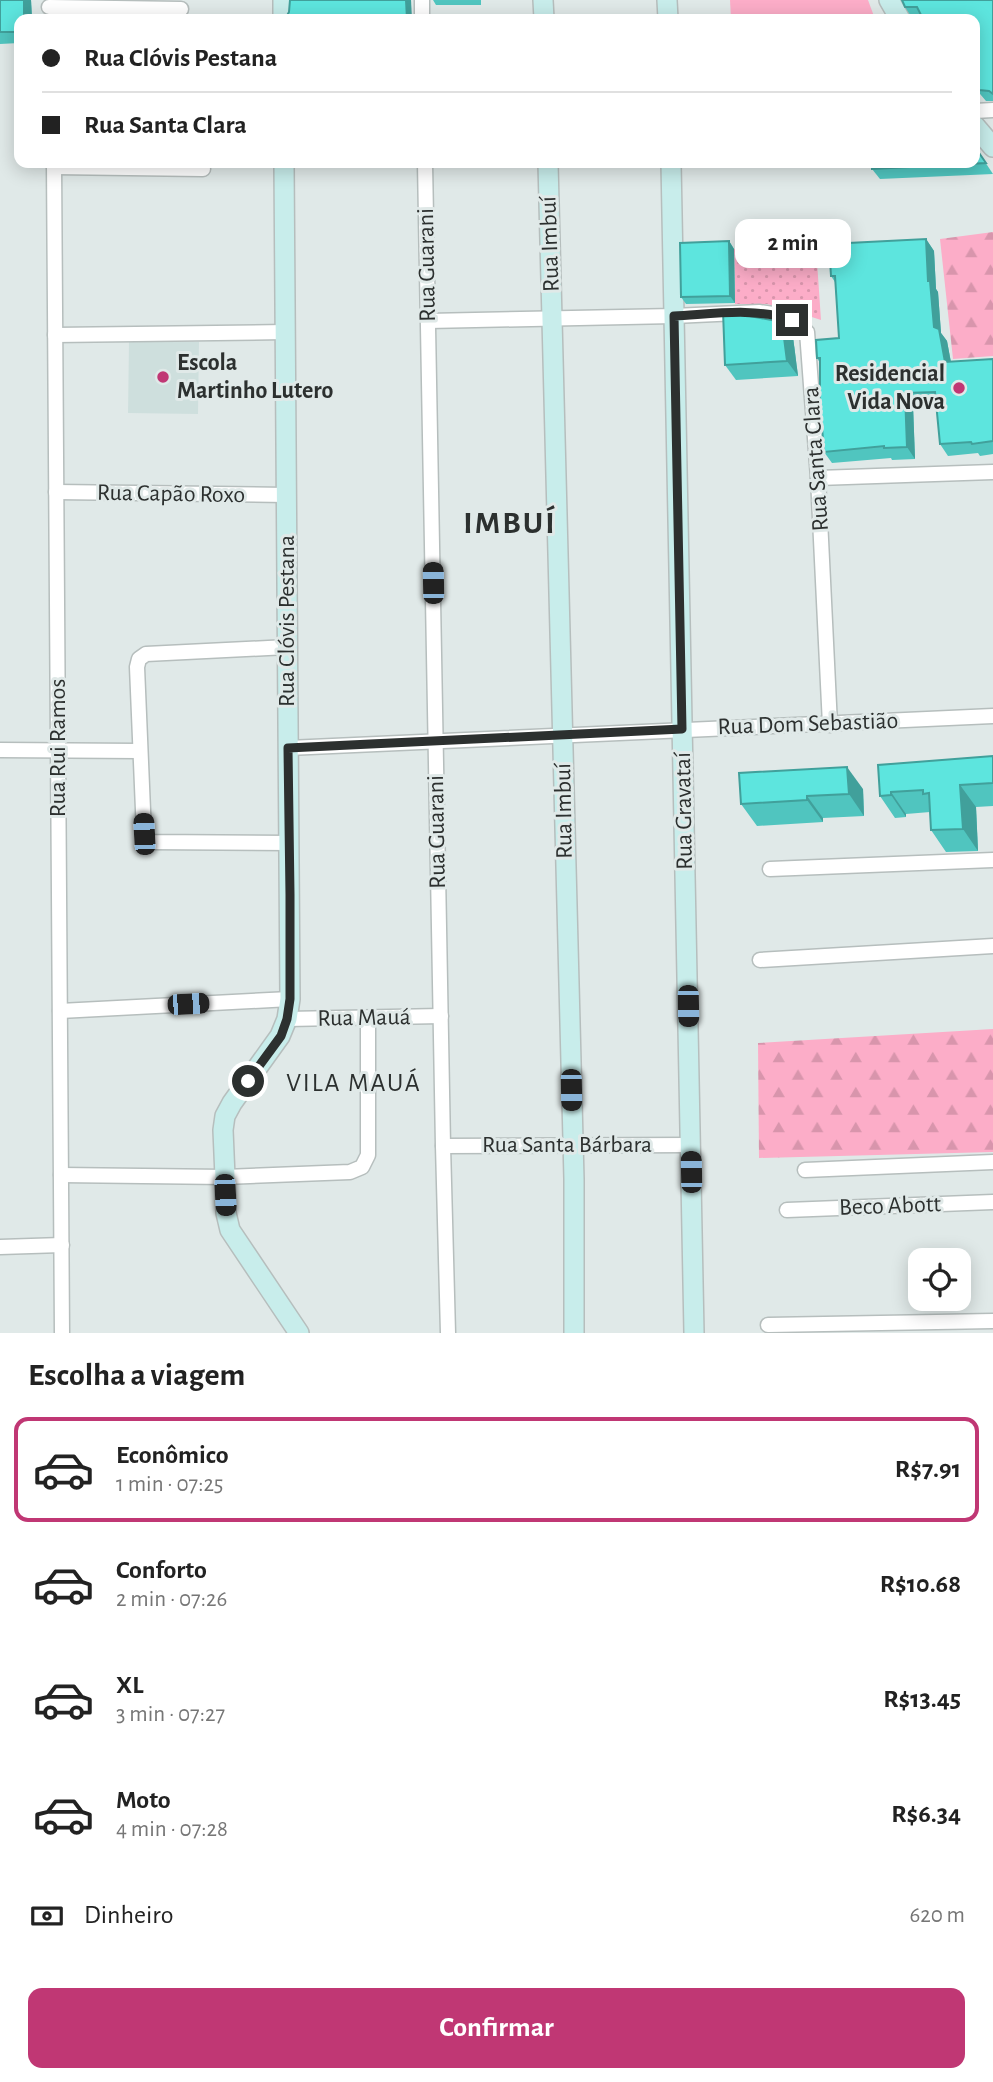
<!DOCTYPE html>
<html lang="pt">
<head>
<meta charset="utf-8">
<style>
	body { margin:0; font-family:"Alegreya Sans",sans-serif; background:#f6f6f6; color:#222; height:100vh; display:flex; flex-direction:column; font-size:26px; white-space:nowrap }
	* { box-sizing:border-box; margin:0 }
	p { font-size:23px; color:#767676 }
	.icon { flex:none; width:38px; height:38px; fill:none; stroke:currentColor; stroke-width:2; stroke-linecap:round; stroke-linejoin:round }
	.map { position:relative; height:1333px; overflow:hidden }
	.drawer { display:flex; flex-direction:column; background:#fff; flex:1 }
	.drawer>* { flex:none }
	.top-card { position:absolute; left:14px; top:14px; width:966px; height:154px; border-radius:14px; box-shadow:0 4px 18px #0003; display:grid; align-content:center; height:154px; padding:0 28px; background:#fff }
	.tools { position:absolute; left:908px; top:1248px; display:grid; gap:14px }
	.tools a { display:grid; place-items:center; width:63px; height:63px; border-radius:14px; background:#fff; box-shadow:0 4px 18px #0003; font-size:35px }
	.end { position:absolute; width:32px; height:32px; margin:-16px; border:9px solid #2c302f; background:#fff; box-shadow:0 0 0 4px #fff }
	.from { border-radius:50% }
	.bubble { position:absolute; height:49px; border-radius:14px; background:#fff; box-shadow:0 4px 18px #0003; font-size:23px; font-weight:700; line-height:49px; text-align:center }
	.car { position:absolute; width:21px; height:42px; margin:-21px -10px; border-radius:9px; box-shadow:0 0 5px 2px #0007; background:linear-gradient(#222 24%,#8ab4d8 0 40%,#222 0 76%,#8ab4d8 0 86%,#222 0) }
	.top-card b { display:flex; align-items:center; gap:24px; height:66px; font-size:26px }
	.top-card b+b { border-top:2px solid #e0e0e0 }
	.top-card i { width:18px; height:18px; background:#222 }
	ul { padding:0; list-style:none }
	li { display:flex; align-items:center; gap:21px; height:105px; margin:0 14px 10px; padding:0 14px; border:4px solid transparent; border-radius:14px }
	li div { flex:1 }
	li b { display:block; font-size:26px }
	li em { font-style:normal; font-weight:700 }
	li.selected { border-color:#c03774 }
	li>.icon { width:63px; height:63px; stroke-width:1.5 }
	h2 { padding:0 28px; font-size:32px; line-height:84px }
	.pay { display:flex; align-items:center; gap:18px; height:77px; padding:0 28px; font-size:26px }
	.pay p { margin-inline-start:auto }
	.action { display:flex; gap:14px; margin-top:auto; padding:14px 28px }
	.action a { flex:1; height:80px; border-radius:14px; background:#c03774; color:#fff; font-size:28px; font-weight:700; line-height:80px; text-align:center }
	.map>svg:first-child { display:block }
</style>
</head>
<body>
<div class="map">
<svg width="993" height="1333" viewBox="0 0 993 1333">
	<defs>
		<pattern id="forest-firs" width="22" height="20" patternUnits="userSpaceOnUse" patternTransform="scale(1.75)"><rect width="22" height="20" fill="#fcadc8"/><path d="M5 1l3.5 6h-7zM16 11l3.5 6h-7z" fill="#d895ac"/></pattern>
		<pattern id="park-dots" width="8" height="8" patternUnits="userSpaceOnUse" patternTransform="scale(1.75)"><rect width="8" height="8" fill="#fcadc8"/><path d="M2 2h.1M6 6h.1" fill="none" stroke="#d895ac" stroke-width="1.8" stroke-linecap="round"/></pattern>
	</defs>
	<rect width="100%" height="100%" fill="#e0e9e8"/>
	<polygon fill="#cedfdd" points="129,341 199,342 198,414 128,413"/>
	<polygon fill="#fcadc8" points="730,0 868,0 875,19 731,19"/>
	<g fill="url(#forest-firs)">
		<polygon points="993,232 993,356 953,359 940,239"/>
		<polygon points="993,1029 993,1152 759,1158 758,1043"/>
	</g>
	<polygon fill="url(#park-dots)" points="816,247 821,320 787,309 767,304 735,304 734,249"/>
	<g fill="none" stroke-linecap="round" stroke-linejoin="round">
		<defs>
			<g id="street">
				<polyline points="422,0 422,19"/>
				<polyline points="49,7 181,9"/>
				<polyline points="975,111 993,110"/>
				<polyline points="54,163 62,1333"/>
				<polyline points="425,163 443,1146 448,1333"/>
				<polyline points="54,167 203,169"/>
				<polyline points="428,321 674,316 759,312 773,314 791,320 807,332 818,478 830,725"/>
				<polyline points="55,335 285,332"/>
				<polyline points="818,478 993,472"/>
				<polyline points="56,492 286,495"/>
				<polyline points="287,647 146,654 139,659 137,667 144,834 149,842 290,843"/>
				<polyline points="288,748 993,716"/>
				<polyline points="0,750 139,751"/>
				<polyline points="770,869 993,860"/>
				<polyline points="760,960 993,946"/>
				<polyline points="60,1011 290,999"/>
				<polyline points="287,1019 441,1016"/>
				<polyline points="443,1146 690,1145"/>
				<polyline points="805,1170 993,1162"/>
				<polyline points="61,1175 225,1177 350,1172 362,1167 368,1155 368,1018"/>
				<polyline points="787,1210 993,1202"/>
				<polyline points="0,1247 62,1245"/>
				<polyline points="768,1325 993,1321"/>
			</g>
			<g id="secondary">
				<polyline points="283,0 283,19"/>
				<polyline points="543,0 544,19"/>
				<polyline points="667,0 668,19"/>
				<polyline points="889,0 900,19"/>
				<polyline points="975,126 993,147"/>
				<polyline points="284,163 290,999 287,1019 280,1036 232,1103 225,1116 223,1130 225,1177 226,1213 230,1230 299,1333"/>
				<polyline points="548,163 574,1179 574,1333"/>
				<polyline points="671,163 694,1333"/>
			</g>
		</defs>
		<use href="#street" stroke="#b6bebd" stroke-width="17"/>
		<use href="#secondary" stroke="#b6bebd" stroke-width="22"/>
		<use href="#street" stroke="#fff" stroke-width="14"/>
		<use href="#secondary" stroke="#c8edeb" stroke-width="19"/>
	</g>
	<g fill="#50c5bf">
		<polygon points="0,0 31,0 32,19 19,19 19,43 0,44"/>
		<polygon points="433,0 481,0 481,5 436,5"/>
		<polygon points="993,0 993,101 986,101 975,88 975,19 912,18 905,7"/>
		<polygon points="975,147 993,174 880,179 872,169"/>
		<polygon points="926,239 934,251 936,289 938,292 941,333 947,341 951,362 993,359 993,454 980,456 978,453 948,456 940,444 936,404 913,405 915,459 892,460 891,458 832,463 824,452 820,363 817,358 839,338 835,282 831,276"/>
		<polygon points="729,241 734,249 735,303 686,304 681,297"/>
		<polygon points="782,322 793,337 798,376 736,380 725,365"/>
		<polygon points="993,756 993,806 976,807 978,851 946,852 931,830 930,812 906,814 906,817 895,818 880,796"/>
		<polygon points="863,789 864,816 823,818 823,822 757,826 741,804"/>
	</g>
	<g fill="#41a09b">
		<polygon points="24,0 31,0 32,19 24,19"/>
		<polygon points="406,0 411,0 412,19 407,19"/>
		<polygon points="926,239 934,251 936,289 938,292 941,333 947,341 953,374 945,362 934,327 928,281"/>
		<polygon points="729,241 734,249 735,303 730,296"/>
		<polygon points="782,322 793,337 798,376 787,361"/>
		<polygon points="905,393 913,405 915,459 907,447"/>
		<polygon points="847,767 863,789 864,816 849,794"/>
		<polygon points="960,785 976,807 978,851 963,829"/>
		<polygon points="891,792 906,814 906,817 891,795"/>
		<polygon points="807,796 823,818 823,822 807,800"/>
	</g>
	<g fill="#5de5de" stroke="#41a09b" stroke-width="2">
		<polygon points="0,0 24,0 24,19 19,19 19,32 0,32"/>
		<polygon points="290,0 406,0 407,19 285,19 289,12"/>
		<polygon points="902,0 993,0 993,94 989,91 979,90 975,86 975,19 923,19 917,7 905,7"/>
		<polygon points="975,147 986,163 872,169 872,163 975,163"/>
		<polygon points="926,239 928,281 930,281 934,327 939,329 945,362 993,359 993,441 972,444 971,442 940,444 935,392 905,393 907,447 884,448 884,446 824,452 820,402 820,358 817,358 816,340 839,338 835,276 831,276 829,244"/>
		<polygon points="729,241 730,296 681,297 680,243"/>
		<polygon points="723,311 782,322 787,361 725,365"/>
		<polygon points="993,756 993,783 960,785 963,829 931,830 929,793 923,794 923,790 891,792 891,795 880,796 878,765"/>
		<polygon points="847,767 849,794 807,796 807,800 741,804 739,773"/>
	</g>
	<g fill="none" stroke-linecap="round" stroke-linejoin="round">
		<path stroke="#2c302f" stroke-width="9" d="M248 1081 281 1036 287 1019 290 999V895L288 748 682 729 674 316C713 314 754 307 792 320"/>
	</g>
	<g fill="#c03774" stroke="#e0e9e8" stroke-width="2.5">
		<circle cx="163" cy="377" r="7"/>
		<circle cx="959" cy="388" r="7"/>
	</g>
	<g text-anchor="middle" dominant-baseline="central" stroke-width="6" stroke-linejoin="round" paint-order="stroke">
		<g font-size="24" fill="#2c302f" stroke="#e0e9e8">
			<text transform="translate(550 244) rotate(-92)">Rua Imbuí</text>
			<text transform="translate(427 265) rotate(-91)">Rua Guarani</text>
			<text transform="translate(816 459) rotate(-94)">Rua Santa Clara</text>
			<text transform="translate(171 494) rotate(1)">Rua Capão Roxo</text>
			<text transform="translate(287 621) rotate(-90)">Rua Clóvis Pestana</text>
			<text transform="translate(808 724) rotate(-2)">Rua Dom Sebastião</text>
			<text transform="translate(58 748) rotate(-90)">Rua Rui Ramos</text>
			<text transform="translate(564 811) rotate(-91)">Rua Imbuí</text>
			<text transform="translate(684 811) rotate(-91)">Rua Gravataí</text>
			<text transform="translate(437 832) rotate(-91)">Rua Guarani</text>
			<text transform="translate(364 1018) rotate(-1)">Rua Mauá</text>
			<text x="567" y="1145">Rua Santa Bárbara</text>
			<text transform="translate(890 1206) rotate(-2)">Beco Abott</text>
		</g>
		<g font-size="24" font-weight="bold" fill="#2c302f" stroke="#e0e9e8" text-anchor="start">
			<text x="177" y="363">Escola<tspan x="177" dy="28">Martinho Lutero</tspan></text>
			<text x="945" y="374" text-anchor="end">Residencial<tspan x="945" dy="28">Vida Nova</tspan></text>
		</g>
		<g font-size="26" letter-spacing="2" fill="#2c302f" stroke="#e0e9e8">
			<text x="354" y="1083">VILA MAUÁ</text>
		</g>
		<g font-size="32" font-weight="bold" letter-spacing="2" fill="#2c302f" stroke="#e0e9e8">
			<text x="510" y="523">IMBUÍ</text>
		</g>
	</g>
</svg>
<div class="tools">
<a><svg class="icon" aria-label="locate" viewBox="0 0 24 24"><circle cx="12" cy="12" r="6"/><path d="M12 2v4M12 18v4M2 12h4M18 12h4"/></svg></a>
</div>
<i class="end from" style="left:248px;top:1081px"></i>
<i class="end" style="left:792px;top:320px"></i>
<div class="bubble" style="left:735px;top:219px;width:116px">2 min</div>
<i class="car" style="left:433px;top:583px;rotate:359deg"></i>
<i class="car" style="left:144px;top:834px;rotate:357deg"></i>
<i class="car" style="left:188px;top:1004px;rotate:87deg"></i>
<i class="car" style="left:688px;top:1006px;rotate:179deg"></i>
<i class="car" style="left:571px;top:1090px;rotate:179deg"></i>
<i class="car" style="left:691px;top:1172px;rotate:359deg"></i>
<i class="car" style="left:225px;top:1195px;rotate:177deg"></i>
<div class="top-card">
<b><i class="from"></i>Rua Clóvis Pestana</b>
<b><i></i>Rua Santa Clara</b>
</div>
</div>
<section class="drawer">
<h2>Escolha a viagem</h2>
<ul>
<li class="selected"><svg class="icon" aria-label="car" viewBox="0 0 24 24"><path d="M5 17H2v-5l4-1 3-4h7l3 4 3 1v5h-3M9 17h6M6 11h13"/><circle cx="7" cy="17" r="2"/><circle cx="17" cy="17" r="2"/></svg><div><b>Econômico</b><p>1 min · 07:25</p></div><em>R$7.91</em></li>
<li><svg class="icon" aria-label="car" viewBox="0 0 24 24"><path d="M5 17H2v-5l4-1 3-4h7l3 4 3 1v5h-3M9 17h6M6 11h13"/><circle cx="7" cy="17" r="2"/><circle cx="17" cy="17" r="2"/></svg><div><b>Conforto</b><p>2 min · 07:26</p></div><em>R$10.68</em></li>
<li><svg class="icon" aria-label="car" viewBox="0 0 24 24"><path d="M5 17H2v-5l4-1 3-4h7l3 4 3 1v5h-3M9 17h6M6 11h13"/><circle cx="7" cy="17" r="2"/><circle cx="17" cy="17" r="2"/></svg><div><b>XL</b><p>3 min · 07:27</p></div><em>R$13.45</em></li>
<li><svg class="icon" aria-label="car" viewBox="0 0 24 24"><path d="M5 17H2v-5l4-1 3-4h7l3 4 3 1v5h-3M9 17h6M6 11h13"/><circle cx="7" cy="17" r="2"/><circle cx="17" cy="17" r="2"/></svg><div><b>Moto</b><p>4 min · 07:28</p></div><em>R$6.34</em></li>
</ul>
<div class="pay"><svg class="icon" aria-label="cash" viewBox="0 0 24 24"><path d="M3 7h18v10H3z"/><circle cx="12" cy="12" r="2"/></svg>Dinheiro<p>620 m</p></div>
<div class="action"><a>Confirmar</a></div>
</section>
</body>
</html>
